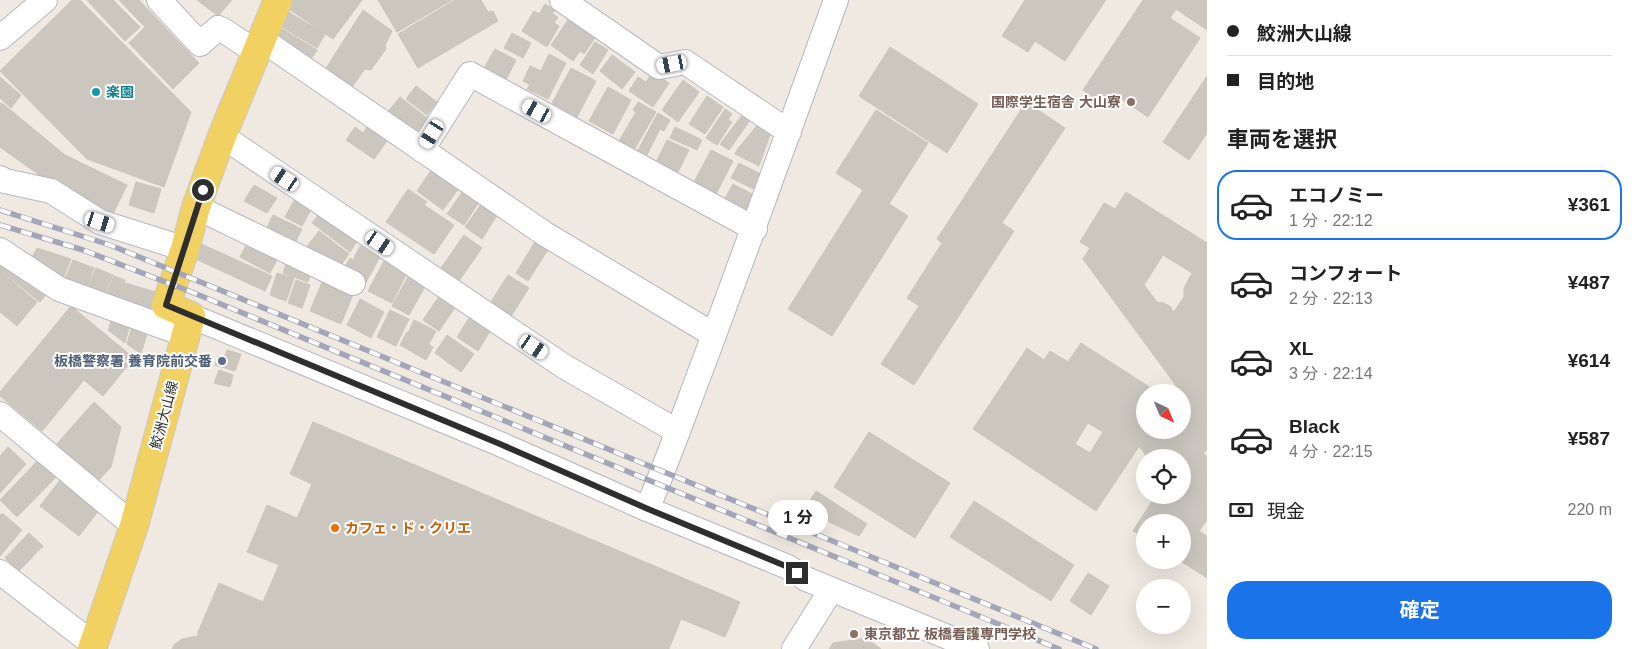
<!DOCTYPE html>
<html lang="ja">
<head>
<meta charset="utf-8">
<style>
	body { margin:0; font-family:Arial,"Noto Sans JP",sans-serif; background:#f2f2f2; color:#222; height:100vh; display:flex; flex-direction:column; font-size:19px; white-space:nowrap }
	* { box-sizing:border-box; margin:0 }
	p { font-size:16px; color:#767676 }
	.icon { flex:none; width:28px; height:28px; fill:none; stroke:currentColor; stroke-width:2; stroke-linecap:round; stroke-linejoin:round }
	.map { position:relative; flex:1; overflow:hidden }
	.details { display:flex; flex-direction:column; background:#fff; width:425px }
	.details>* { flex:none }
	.banner { display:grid; align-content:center; height:110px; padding:0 20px; background:#fff }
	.needle { width:32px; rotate:136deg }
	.controls { position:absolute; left:1136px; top:384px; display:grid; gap:10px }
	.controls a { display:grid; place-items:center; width:55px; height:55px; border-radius:50%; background:#fff; box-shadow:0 5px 20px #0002; font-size:25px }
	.end { position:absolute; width:22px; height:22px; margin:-11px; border:6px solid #2e2e2e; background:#fff; box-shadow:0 0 0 2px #fff }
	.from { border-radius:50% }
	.bubble { position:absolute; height:35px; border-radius:18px; background:#fff; box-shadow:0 5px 20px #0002; font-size:16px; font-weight:700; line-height:35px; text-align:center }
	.car { position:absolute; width:15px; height:30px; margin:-15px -8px; border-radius:6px; box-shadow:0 0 4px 1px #0007; background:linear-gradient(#fff 24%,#345 0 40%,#fff 0 76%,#345 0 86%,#fff 0) }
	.banner b { display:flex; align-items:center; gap:18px; height:48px; font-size:19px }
	.banner b+b { border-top:1px solid #e0e0e0 }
	.banner i { width:12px; height:12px; background:#222 }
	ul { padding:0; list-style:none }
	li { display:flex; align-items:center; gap:15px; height:70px; margin:0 10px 8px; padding:0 10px; border:2px solid transparent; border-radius:20px }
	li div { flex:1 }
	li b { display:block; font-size:19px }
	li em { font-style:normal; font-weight:700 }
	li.current { border-color:#1a73e8 }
	li>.icon { width:45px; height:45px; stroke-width:1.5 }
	h2 { padding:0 20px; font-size:22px; line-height:60px }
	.pay { display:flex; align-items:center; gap:12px; height:55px; padding:0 20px; font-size:19px }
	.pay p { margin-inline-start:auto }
	.primary-button { display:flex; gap:10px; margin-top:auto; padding:10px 20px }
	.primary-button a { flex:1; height:58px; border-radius:20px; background:#1a73e8; color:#fff; font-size:20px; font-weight:700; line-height:58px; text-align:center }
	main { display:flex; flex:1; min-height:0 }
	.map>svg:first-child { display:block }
</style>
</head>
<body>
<main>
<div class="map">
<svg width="1207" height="649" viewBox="0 0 1207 649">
	<rect width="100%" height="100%" fill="#efe9e1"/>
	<g fill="#cbc7bf" stroke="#cbc5ba" fill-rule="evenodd">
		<polygon points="72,0 80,0 191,112 164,187 87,159 0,71"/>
		<polygon points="87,0 113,0 140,27 125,41"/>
		<polygon points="119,0 139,0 199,63 173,89 129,43 145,27"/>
		<polygon points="197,0 232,0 218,16"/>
		<polygon points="293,0 362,0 333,39 289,9"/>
		<polygon points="378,0 452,0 397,32"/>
		<polygon points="455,0 481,0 488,12 493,11 498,21 418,68 398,34"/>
		<polygon points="1025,0 1106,0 1065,61 1035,41 1028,52 1002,36"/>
		<polygon points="1143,0 1207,0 1207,30 1176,9 1170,18 1200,38 1148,117 1117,96 1109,108 1083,90"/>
		<polygon points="545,4 555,10 552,14 558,17 554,23 559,26 547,47 522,31 534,11 539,14"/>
		<polygon points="363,10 392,31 385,45 386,49 371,70 365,69 352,87 325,70"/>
		<polygon points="287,11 325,34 317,48 279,25"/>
		<polygon points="570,17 596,36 584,54 580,51 573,61 551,45"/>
		<polygon points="281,28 317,50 310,61 274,38"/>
		<polygon points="512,33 531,43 523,58 504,48"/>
		<polygon points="595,42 608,50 593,74 580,65"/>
		<polygon points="890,47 978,104 947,153 859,96"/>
		<polygon points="495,49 516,60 506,80 484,68"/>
		<polygon points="549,54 566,63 548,99 527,89 530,85 523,81 530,66 541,71"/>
		<polygon points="612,55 635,72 622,89 600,71"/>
		<polygon points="571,68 596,81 577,117 552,103"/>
		<polygon points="653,72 669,83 653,107 629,91 638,77 646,82"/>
		<polygon points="1207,76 1207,133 1189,160 1163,142"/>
		<polygon points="0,77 21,95 11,108 0,98"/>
		<polygon points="683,80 699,92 678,122 662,110"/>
		<polygon points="416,86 437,102 427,115 406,99"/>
		<polygon points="608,87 631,100 613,134 589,121"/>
		<polygon points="707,96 723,107 705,134 689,124"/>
		<polygon points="400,97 427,118 414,136 386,114"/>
		<polygon points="638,102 656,112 634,150 619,141 636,112 633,110"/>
		<polygon points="1026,102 1065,128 1002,223 1014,231 914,385 881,364 919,306 907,298 942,243 937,239"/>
		<polygon points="2,103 65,155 127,185 111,218 87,209 0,147 0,104"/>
		<polygon points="725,109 732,114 728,120 732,122 717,145 706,138"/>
		<polygon points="876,110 928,143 889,204 908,216 832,336 788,309 863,190 836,173"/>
		<polygon points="658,113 670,120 664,131 660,129 647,155 638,150"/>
		<polygon points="743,114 751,119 729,150 720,144"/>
		<polygon points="759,123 771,132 759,166 735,154 737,150"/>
		<polygon points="369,124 389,138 374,159 346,140 355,127 363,133"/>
		<polygon points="675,127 702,140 697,150 670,138"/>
		<polygon points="667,140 689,150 678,172 656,162"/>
		<polygon points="711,150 733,161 716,194 694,182"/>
		<polygon points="739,163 765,176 758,191 731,178"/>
		<polygon points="432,169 459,188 443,210 417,191"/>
		<polygon points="136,182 161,189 154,213 129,205"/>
		<polygon points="733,184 756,196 747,212 724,200"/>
		<polygon points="254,185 277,198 267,213 244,201"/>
		<polygon points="408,189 427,202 424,205 454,225 434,254 386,222"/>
		<polygon points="463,191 479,202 464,225 447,214"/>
		<path d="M1126 192 1207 243V404L1191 383 1180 391 1083 259 1090 248 1080 242 1104 203 1115 209ZM1163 255 1192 273 1184 288V297L1173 313 1171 307 1164 303 1157 302 1144 285Z"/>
		<polygon points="297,195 314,204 302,226 285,217"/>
		<polygon points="482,203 498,214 482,239 465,227"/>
		<polygon points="323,209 360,237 350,252 312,223"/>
		<polygon points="273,215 302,229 293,247 264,233"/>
		<polygon points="319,231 349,254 336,272 305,249"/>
		<polygon points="464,235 482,248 457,284 439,271"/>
		<polygon points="249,240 279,256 270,273 240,257"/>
		<polygon points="536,240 549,248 528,281 516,273"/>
		<polygon points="197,242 272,276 265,291 191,257"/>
		<polygon points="360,246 380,257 365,284 342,272 350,258 353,260"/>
		<polygon points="37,248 71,259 62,281 30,261"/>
		<polygon points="386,257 409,269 392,303 368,291"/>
		<polygon points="3,260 49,291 40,302 0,270 0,265"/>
		<polygon points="73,260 94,268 86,289 64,281"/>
		<polygon points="287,261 312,269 308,282 283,273"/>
		<polygon points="96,268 113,275 103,297 86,291"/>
		<polygon points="0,271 37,302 17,326 0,312"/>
		<polygon points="277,273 294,278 286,301 270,295"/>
		<polygon points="409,275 426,285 409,315 392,306"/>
		<polygon points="508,275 529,288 510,318 489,305"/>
		<polygon points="114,276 125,280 118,304 104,298"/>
		<polygon points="296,280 310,285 302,308 288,303"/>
		<polygon points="323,280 354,292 341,324 310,311"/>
		<polygon points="125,283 159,293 152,314 119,304"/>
		<polygon points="440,295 456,306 439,331 423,320"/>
		<polygon points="360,299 384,312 371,338 347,325"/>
		<polygon points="71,306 134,358 103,396 84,380 42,431 0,396 0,392"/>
		<polygon points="390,310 409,319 396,346 377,337"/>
		<polygon points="471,315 492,328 478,351 457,337"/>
		<polygon points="112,319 130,324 125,343 108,330"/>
		<polygon points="414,320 436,331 429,344 408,333"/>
		<polygon points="132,326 148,330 141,354 127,344"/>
		<polygon points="407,332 433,347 426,360 400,345"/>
		<polygon points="447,335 474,354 461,372 435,353"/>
		<path d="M1081 343 1157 392H1145V430H1150L1096 511 973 429 1027 348 1044 360 1050 351 1068 362ZM1088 423 1103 432 1090 453 1075 444Z"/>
		<polygon points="227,350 241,354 235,371 215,365 218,356 224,358"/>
		<polygon points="219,370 233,375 230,387 214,383"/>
		<polygon points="1199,372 1207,382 1207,450 1182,469 1182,458 1148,458 1125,428 1145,413 1145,430 1182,430 1182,392 1172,392"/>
		<polygon points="94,402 121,427 111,467 98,481 56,445"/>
		<polygon points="313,422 740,602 725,637 681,619 669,649 172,649 175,644 182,639 198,636 198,632 219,583 263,602 279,565 247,552 267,505 297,518 312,484 290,474"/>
		<polygon points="869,432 950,483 915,538 834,487"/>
		<polygon points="8,447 26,464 0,493 0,456"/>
		<polygon points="1202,451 1207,457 1207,520 1199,531 1207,536 1207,578 1179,560 1182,560 1182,522 1145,522 1145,538 1133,531 1156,495 1182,495 1182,465"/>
		<polygon points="41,457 59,474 17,517 0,500"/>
		<polygon points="61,479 100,509 79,536 40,506"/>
		<polygon points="816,491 867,524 859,536 804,510"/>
		<polygon points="974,501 1074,565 1051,601 950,537"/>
		<polygon points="2,513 22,530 0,556 0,516"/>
		<polygon points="29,533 43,546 19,571 5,558"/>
		<polygon points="1088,573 1109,586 1091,615 1070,601"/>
		<polygon points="866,638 881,649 829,649 833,643"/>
	</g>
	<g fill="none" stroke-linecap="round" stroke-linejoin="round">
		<defs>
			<g id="minor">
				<polyline points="159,0 200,44 218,28 223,30 256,52"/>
				<polyline points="562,0 659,67 685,62 789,132"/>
				<polyline points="0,38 45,0"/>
				<polyline points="261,39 545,234 714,335"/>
				<polyline points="222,136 565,367 677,431"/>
				<polyline points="422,150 470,74 755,229"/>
				<polyline points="0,178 5,181 51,191 100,222 185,249"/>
				<polyline points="196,207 353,283"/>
				<polyline points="0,250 59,289 186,335"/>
				<polyline points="191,316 500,444 647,509 788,567 806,579 977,649"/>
				<polyline points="0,414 134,526"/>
				<path d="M647 509C666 465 682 420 699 375 746 250 791 125 836 0"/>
				<polyline points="0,572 94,645"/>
				<polyline points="794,649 831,590"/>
			</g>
			<polyline id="major" points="92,649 134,526 191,316 166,305 185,249 196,207 222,136 278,0"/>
		</defs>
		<use href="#minor" stroke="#b4b7c1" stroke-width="26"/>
		<use href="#major" stroke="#c9c9c9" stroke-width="30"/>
		<use href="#minor" stroke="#fff" stroke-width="24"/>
		<use href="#major" stroke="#f2d163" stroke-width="28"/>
		<defs>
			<g id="rail">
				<polyline points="0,210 110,245 1096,649"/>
				<polyline points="0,225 83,250 194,293 1059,649"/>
			</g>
		</defs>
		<use href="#rail" stroke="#a3a6b8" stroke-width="5.5"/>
		<use href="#rail" stroke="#fff" stroke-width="4" stroke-dasharray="11" stroke-linecap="butt"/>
	</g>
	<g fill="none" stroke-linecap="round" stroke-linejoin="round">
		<polyline stroke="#2e2e2e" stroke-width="6" points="203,190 166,305 500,444 648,509 788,567 797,573"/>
	</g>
	<circle fill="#0f9aa8" stroke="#fff" stroke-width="2" cx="96" cy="92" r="5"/>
	<g fill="#8d6e63" stroke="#fff" stroke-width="2">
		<circle cx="1131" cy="102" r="5"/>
		<circle cx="854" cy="634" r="5"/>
	</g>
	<circle fill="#5c6f8a" stroke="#fff" stroke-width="2" cx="222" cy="361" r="5"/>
	<circle fill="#e8710a" stroke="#fff" stroke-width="2" cx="335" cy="528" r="5"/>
	<g text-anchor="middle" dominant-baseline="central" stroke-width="4" stroke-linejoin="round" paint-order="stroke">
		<g font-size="14" font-weight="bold" fill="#0d838f" stroke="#fff" text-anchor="start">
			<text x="106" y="92">楽園</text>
		</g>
		<g font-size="14" font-weight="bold" fill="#785e54" stroke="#fff" text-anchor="end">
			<text x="1121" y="102">国際学生宿舎 大山寮</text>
			<text x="864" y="634" text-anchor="start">東京都立 板橋看護専門学校</text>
		</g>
		<g font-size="14" font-weight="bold" fill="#4e5e75" stroke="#fff" text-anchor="end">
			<text x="212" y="361">板橋警察署 養育院前交番</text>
		</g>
		<g font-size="14" fill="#2e2e2e" stroke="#fff">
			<text transform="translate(164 415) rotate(-75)">鮫洲大山線</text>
		</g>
		<g font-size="14" font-weight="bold" fill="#c56008" stroke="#fff" text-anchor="start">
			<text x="345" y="528">カフェ・ド・クリエ</text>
		</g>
	</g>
</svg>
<div class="controls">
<a><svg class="needle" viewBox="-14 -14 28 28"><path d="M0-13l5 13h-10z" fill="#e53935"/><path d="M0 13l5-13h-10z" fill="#767676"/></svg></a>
<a><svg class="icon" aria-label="locate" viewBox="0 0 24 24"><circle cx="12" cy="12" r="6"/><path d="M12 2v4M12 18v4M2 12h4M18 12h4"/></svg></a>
<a>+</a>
<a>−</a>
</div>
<i class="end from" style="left:203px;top:190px"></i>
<i class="end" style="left:797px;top:573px"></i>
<div class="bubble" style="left:768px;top:500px;width:60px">1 分</div>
<i class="car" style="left:672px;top:64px;rotate:259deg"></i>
<i class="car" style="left:537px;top:111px;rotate:299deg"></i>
<i class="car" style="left:432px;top:134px;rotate:212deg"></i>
<i class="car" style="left:285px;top:179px;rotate:304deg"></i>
<i class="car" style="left:100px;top:222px;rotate:108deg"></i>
<i class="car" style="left:380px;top:243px;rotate:124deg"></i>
<i class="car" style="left:534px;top:347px;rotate:124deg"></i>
</div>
<section class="details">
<div class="banner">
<b><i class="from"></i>鮫洲大山線</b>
<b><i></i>目的地</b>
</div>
<h2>車両を選択</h2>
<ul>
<li class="current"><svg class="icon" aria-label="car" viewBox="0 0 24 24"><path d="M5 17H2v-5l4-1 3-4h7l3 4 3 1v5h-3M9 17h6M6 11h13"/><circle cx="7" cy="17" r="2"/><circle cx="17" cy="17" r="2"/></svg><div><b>エコノミー</b><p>1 分 · 22:12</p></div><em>¥361</em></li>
<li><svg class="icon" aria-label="car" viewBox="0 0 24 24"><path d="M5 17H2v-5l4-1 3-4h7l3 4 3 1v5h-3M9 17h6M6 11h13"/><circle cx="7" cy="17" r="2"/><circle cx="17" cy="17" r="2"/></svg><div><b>コンフォート</b><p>2 分 · 22:13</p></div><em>¥487</em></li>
<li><svg class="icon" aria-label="car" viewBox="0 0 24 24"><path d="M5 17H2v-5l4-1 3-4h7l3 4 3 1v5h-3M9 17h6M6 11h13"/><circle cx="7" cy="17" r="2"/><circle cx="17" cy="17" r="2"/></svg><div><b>XL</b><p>3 分 · 22:14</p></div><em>¥614</em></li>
<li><svg class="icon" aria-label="car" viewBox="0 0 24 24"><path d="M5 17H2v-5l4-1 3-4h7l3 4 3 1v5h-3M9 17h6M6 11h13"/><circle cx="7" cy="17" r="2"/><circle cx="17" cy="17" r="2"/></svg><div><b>Black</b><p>4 分 · 22:15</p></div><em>¥587</em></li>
</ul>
<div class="pay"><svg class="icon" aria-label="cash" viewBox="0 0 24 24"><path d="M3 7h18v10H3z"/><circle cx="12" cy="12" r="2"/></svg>現金<p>220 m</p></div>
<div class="primary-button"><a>確定</a></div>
</section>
</main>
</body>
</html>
